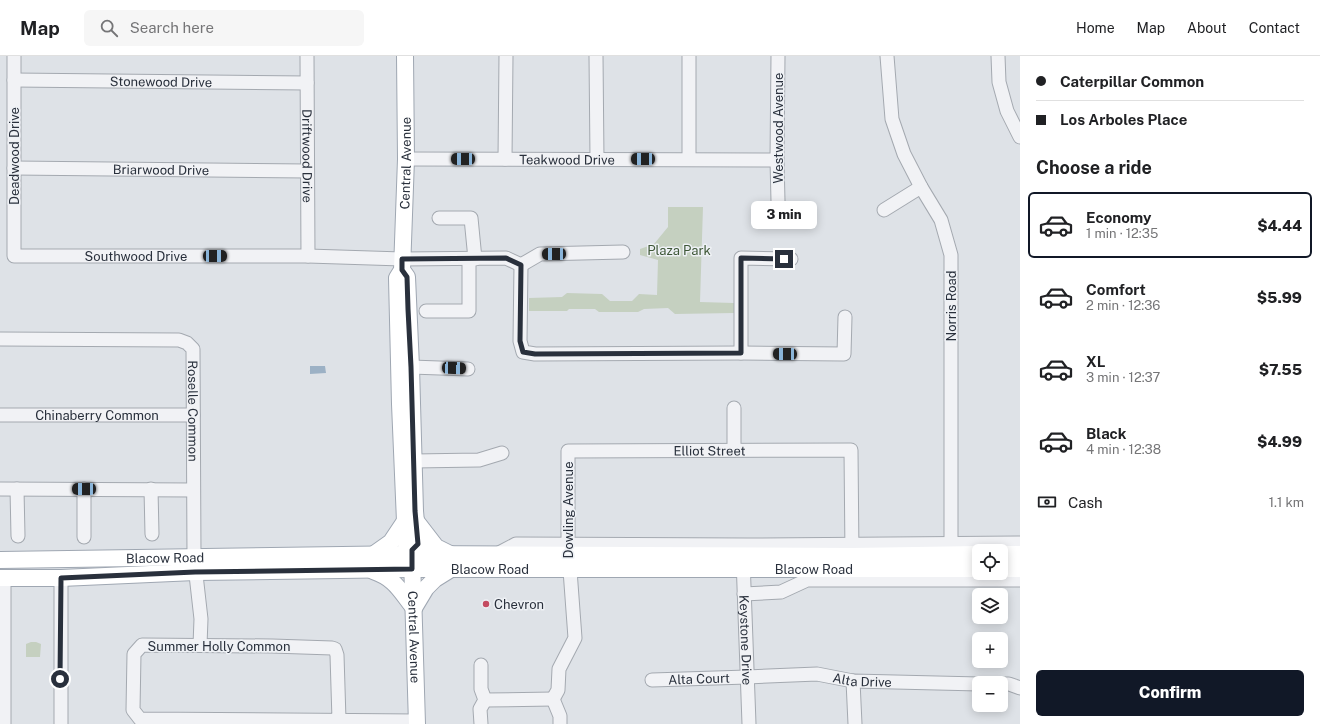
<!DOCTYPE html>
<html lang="en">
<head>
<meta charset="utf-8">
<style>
	body { margin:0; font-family:"Public Sans",sans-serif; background:#f6f6f6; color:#202124; height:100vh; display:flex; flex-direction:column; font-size:15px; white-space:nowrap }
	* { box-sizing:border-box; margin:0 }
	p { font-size:13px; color:#757577 }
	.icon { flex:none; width:22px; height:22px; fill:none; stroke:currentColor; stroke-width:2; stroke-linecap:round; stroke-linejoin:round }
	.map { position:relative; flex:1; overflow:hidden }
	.side { display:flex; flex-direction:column; background:#fff; width:300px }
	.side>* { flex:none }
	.guide { display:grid; align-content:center; height:88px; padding:0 16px; background:#fff }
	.fabs { position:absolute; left:972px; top:488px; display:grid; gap:8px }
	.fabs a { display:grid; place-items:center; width:36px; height:36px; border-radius:6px; background:#fff; box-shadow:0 2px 10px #0003; font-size:20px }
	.end { position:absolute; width:18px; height:18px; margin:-9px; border:5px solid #29303c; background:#fff; box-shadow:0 0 0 2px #fff }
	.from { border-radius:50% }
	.bubble { position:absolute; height:28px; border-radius:6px; background:#fff; box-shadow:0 2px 10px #0003; font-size:13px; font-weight:800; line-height:28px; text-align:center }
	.car { position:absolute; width:12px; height:24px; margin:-12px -6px; border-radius:5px; box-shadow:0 0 3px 1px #0007; background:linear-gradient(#222 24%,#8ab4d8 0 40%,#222 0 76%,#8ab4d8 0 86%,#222 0) }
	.guide b { display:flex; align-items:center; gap:14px; height:38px; font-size:15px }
	.guide b+b { border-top:1px solid #e0e0e0 }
	.guide i { width:10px; height:10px; background:#202124 }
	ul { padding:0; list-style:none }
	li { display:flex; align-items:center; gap:12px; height:66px; margin:0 8px 6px; padding:0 8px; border:2px solid transparent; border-radius:6px }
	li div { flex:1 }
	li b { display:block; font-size:15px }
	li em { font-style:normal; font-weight:800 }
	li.selected { border-color:#111827 }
	li>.icon { width:36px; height:36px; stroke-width:1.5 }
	h2 { padding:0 16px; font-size:18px; line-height:48px }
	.pay { display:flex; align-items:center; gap:10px; height:44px; padding:0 16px; font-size:15px }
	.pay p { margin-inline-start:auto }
	.button { display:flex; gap:8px; margin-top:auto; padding:8px 16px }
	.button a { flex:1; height:46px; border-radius:6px; background:#111827; color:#fff; font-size:16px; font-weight:800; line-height:46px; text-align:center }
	header { display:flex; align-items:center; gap:24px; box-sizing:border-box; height:56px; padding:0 20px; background:#fff; border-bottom:1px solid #e0e0e0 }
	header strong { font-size:19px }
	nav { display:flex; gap:22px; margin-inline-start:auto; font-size:14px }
	.search { width:280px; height:36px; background:#f6f6f6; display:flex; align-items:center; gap:10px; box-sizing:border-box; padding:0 14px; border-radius:6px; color:#757577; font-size:15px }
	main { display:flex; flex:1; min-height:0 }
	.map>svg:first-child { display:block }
</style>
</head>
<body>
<header>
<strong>Map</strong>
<div class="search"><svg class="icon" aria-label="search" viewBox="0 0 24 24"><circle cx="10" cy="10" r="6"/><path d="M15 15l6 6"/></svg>Search here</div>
<nav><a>Home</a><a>Map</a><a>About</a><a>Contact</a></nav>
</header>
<main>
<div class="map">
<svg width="1020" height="668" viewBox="0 0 1020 668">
	<rect width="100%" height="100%" fill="#dee2e7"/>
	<g fill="#c5d0c0">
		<polygon points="668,151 703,151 700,246 734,247 734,257 675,258 668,252 644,253 638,256 599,256 595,253 569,253 567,255 529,255 529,242 562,241 567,237 602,238 610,245 632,245 639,238 657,239 658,204 640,199 640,193 654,188 668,171"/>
		<polygon points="31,586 36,586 41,588 40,601 26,601 26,588"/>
	</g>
	<polygon fill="#9cb1c5" points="310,310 325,310 326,317 310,318"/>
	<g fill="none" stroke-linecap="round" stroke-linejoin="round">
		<defs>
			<g id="minor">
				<path id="s1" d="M14 0V200H308L402 203 506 202 521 209"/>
				<path id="s2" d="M307 0 308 200"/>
				<polyline points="596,0 597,103"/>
				<polyline points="778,0 777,104 778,145"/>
				<polyline points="887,0 892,63 904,98 921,131 941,164 951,199 951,507"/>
				<polyline points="998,0 999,26 1007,55 1020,81"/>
				<path id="s3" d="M14 24 307 27"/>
				<path id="s4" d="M406 103 777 104"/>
				<polyline points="505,103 506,0"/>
				<polyline points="689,103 689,0"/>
				<path id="s5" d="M14 112 307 115"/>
				<polyline points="884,154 921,131"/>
				<polyline points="439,162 471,162 475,203"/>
				<polyline points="521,209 520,285 523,296 535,298 741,297 844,298 845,261"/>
				<polyline points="521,209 540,198 623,196"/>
				<polyline points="426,255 469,255 469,203"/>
				<path id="s6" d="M0 283 179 284 187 287 193 293 194 501 201 563 200 589"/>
				<polyline points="741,297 741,202 791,203"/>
				<polyline points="411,311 468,313"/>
				<polyline points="734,352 734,394"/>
				<path id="s7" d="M0 359H193"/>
				<polyline points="414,405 479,404 502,397"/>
				<polyline points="0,433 193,434"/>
				<polyline points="17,433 18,480"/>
				<polyline points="84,433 84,481"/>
				<polyline points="151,433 152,478"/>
				<polyline points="499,497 516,488 747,489 1020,487"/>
				<path id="s8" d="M743 503 749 668"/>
				<polyline points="4,522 4,668"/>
				<polyline points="744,538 781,536 807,524 1020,524"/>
				<polyline points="481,609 481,633 485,644 480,653 481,668"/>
				<path id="s9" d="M652 624 747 621 817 618 853 625 979 628"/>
				<polyline points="853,625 855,668"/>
				<polyline points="1001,628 1009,628 1020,632"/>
				<path id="s10" d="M553 643 558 634 559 613 575 582 568 487V395L851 394 852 500"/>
				<polyline points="553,643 560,660 560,668"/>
				<polyline points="485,644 553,643"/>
				<polyline points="339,664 337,599 335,593 332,592 272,590 142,589 134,598 133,654 140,663 417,665"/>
				<polyline points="61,668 61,522"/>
			</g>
			<g id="major">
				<path id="s11" d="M402 214 397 222 400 348 406 489 412 494 418 489 415 455 411 311 407 221 402 214 406 103 405 0"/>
				<polyline points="416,465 436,491 450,498"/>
				<polyline points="374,498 391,486 405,465"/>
				<polyline points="1001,498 1020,498"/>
				<path id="s12" d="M412 503 417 668"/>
				<path id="s13" d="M0 504 412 498 852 500 979 498"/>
				<polyline points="1001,513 1020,513"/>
				<path d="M373 515C396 523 400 535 414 552"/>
				<path id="s14" d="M0 522H61L195 516 410 513H979"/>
				<polyline points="414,552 426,532 435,523 451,513"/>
			</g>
		</defs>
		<use href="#minor" stroke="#a4a9b0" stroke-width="15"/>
		<use href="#major" stroke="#9fa7b2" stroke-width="18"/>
		<use href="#minor" stroke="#f1f2f5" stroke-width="13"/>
		<use href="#major" stroke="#fff" stroke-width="16"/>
	</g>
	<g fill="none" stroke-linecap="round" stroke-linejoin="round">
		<polyline stroke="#29303c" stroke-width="5" points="60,623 61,522 195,516 412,513 412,494 418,488 415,455 411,311 408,253 407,221 402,214 402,203 506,202 521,209 520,285 523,296 535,298 741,297 741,202 784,203"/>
	</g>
	<circle fill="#c44b61" stroke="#eef1f5" stroke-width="1.5" cx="486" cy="548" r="4"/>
	<g text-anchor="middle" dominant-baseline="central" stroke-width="3" stroke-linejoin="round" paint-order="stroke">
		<g font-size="13" fill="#29303c" stroke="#eef1f5">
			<text stroke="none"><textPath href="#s3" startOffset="147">Stonewood Drive</textPath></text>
			<text transform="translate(778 72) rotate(-90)">Westwood Avenue</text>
			<text transform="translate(14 100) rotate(-90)">Deadwood Drive</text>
			<text stroke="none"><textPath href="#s2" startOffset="100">Driftwood Drive</textPath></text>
			<text stroke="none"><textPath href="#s4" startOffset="161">Teakwood Drive</textPath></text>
			<text stroke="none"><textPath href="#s11" startOffset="676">Central Avenue</textPath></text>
			<text stroke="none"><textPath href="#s5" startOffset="147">Briarwood Drive</textPath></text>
			<text stroke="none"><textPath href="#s1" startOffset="322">Southwood Drive</textPath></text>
			<text transform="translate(951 250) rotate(-90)">Norris Road</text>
			<text stroke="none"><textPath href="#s6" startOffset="258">Roselle Common</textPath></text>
			<text stroke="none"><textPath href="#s7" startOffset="97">Chinaberry Common</textPath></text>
			<text stroke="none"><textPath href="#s10" startOffset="395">Elliot Street</textPath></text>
			<text transform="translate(568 454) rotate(-90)">Dowling Avenue</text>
			<text stroke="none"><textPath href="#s13" startOffset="165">Blacow Road</textPath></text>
			<text stroke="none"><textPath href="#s14" startOffset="814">Blacow Road</textPath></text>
			<text stroke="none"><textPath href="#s14" startOffset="490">Blacow Road</textPath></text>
			<text stroke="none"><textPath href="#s12" startOffset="78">Central Avenue</textPath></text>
			<text stroke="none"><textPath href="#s8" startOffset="81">Keystone Drive</textPath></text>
			<text x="219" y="590">Summer Holly Common</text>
			<text stroke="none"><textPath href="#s9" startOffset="47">Alta Court</textPath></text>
			<text stroke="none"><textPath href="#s9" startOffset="211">Alta Drive</textPath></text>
		</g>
		<g font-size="13" fill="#3e5737" stroke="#eef1f5">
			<text x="679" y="194">Plaza Park</text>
		</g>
		<g font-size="13" fill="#29303c" stroke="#eef1f5" text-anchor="start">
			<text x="494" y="548">Chevron</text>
		</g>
	</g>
</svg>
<div class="fabs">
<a><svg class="icon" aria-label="locate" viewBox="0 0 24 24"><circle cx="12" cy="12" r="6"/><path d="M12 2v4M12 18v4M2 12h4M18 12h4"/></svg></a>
<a><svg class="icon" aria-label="layers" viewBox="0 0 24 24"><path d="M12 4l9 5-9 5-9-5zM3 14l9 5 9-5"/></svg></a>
<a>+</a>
<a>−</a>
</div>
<i class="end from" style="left:60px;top:623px"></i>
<i class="end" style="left:784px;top:203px"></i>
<div class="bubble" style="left:751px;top:145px;width:66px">3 min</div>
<i class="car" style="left:463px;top:103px;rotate:270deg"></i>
<i class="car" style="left:643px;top:103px;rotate:270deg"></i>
<i class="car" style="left:554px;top:198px;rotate:269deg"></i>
<i class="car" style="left:215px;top:200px;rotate:90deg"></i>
<i class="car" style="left:785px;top:298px;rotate:271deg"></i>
<i class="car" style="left:454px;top:312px;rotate:92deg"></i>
<i class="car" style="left:84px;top:433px;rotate:270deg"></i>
</div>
<section class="side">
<div class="guide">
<b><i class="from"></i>Caterpillar Common</b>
<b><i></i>Los Arboles Place</b>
</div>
<h2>Choose a ride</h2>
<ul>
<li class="selected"><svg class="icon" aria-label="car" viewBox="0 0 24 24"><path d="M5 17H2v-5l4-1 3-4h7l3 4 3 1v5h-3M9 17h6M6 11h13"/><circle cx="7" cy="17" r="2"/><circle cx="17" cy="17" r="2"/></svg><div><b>Economy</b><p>1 min · 12:35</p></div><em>$4.44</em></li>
<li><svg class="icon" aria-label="car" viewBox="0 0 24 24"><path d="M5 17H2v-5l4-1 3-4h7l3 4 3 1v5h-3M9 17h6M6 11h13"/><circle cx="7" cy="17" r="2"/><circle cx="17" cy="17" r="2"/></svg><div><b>Comfort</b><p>2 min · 12:36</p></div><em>$5.99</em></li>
<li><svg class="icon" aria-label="car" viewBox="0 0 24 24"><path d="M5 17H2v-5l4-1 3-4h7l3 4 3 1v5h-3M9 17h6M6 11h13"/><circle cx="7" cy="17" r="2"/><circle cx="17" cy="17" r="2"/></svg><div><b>XL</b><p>3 min · 12:37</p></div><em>$7.55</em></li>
<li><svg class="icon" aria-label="car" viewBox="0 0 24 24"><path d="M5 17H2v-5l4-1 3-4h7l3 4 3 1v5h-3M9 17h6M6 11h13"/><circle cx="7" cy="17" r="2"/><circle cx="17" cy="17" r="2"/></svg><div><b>Black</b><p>4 min · 12:38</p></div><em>$4.99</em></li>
</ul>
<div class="pay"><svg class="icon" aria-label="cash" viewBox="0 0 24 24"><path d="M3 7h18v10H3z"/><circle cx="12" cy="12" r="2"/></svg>Cash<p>1.1 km</p></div>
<div class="button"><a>Confirm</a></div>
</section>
</main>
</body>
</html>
